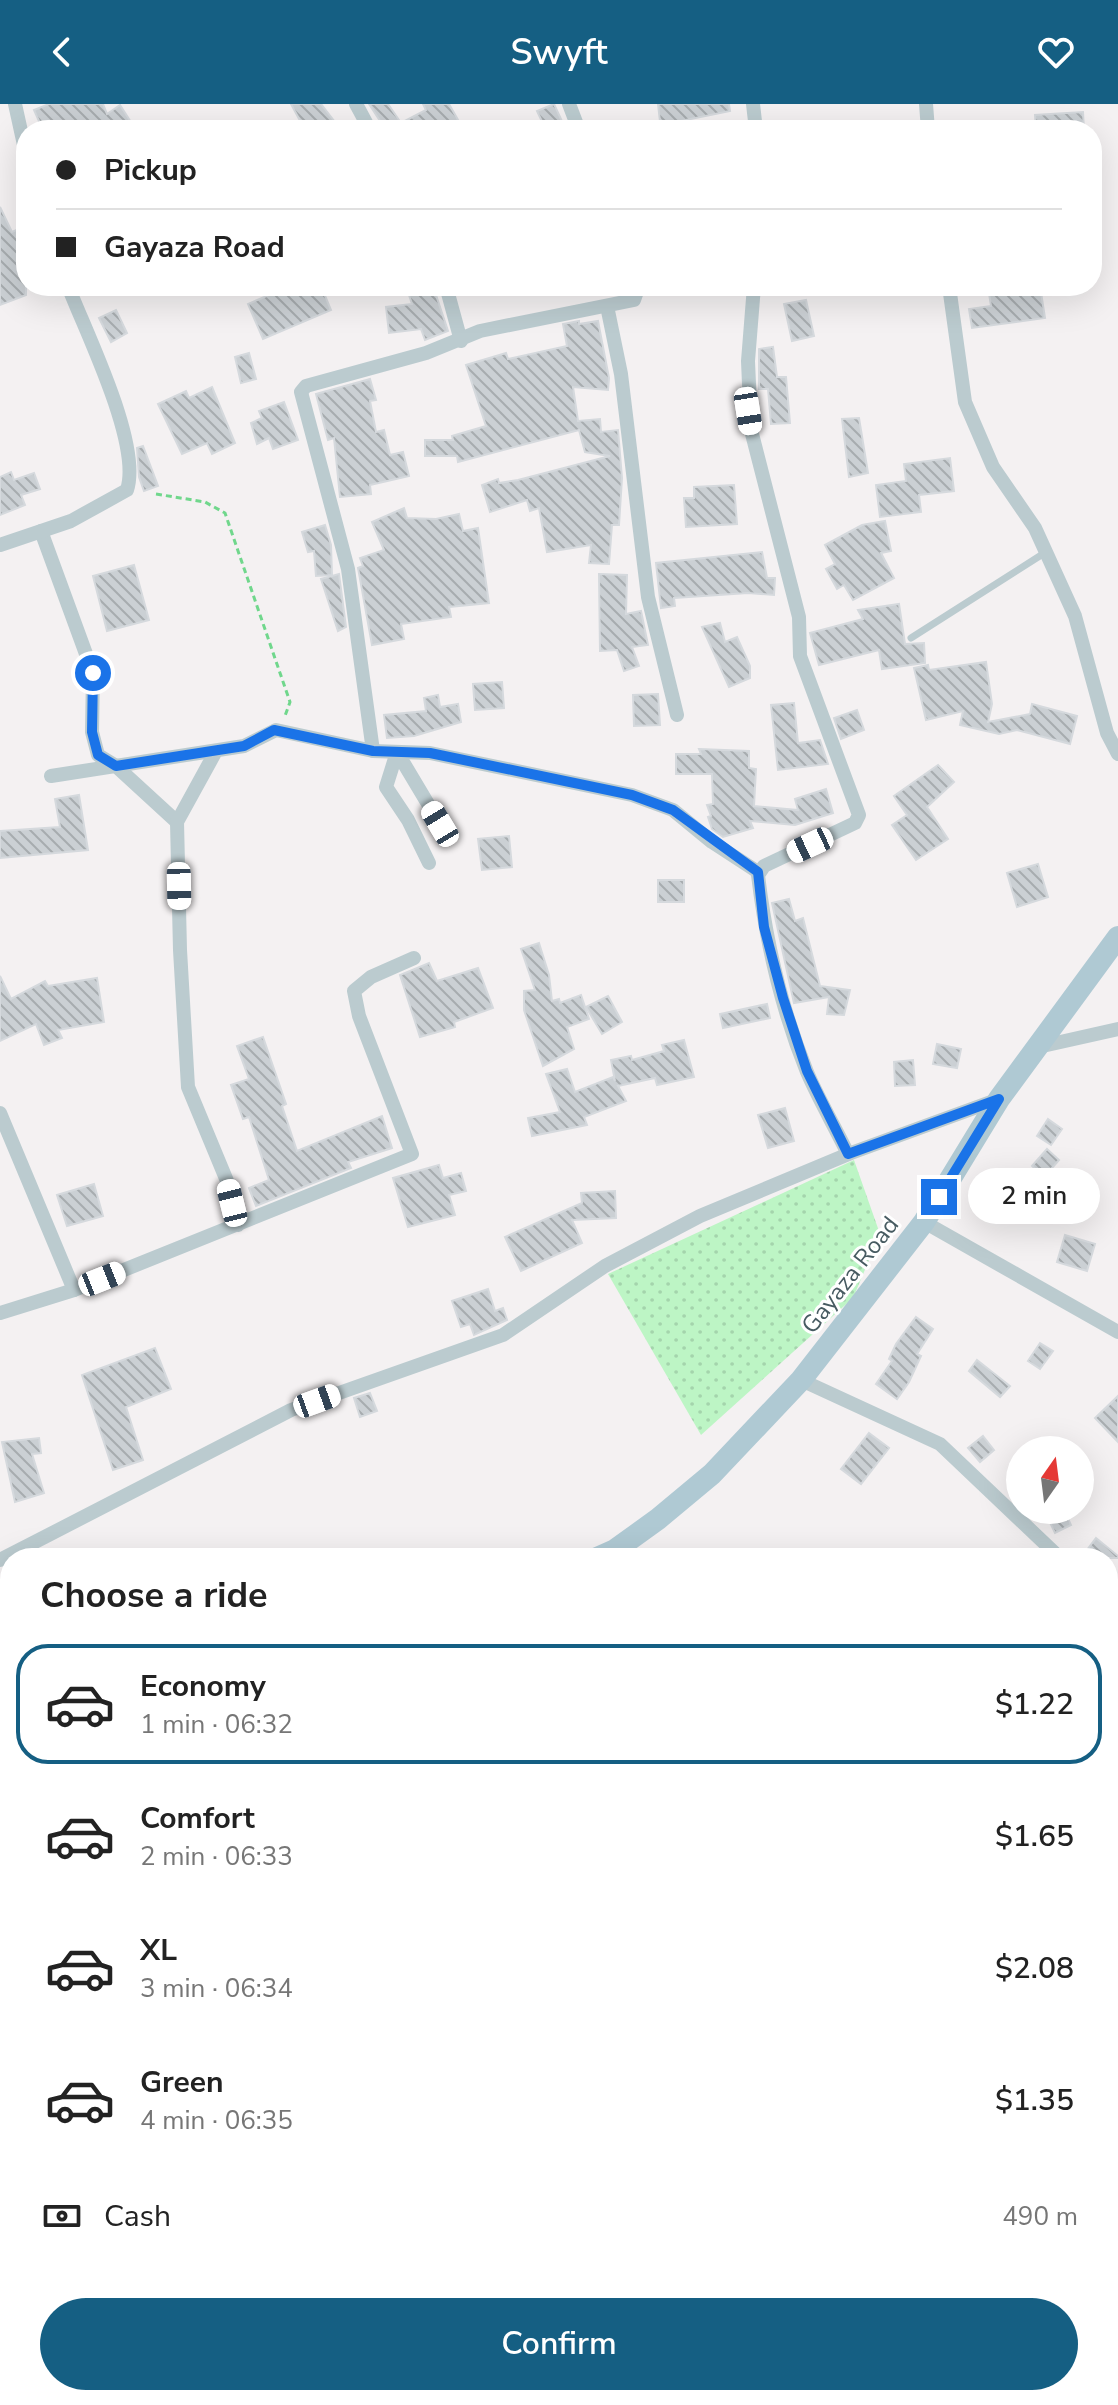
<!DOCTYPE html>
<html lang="en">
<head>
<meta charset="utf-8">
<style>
	body { margin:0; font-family:"Nunito Sans",sans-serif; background:#f2f2f2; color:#222; height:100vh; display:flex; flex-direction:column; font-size:30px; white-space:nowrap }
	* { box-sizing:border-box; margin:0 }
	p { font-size:26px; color:#767676 }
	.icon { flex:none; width:44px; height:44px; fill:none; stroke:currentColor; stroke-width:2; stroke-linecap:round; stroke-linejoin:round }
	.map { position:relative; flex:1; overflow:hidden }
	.sheet { position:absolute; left:0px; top:1444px; width:1118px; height:858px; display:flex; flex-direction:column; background:#fff; border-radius:32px 32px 0 0; box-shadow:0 8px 32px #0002 }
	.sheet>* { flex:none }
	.top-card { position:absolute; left:16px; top:16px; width:1086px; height:176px; border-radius:32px; box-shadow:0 8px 32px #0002; display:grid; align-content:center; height:176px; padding:0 40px; background:#fff }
	.needle { width:52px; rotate:14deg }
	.fabs { position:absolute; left:1006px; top:1332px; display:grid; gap:16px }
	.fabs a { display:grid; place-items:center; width:88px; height:88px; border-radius:50%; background:#fff; box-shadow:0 8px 32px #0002; font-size:40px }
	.end { position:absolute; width:36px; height:36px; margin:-18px; border:10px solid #1a73e8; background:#fff; box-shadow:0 0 0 4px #fff }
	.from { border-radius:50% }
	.bubble { position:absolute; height:56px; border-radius:28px; background:#fff; box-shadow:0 8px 32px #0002; font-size:26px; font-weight:600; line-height:56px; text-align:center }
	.car { position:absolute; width:24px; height:48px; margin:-24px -12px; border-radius:10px; box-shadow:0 0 6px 2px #0007; background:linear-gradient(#fff 24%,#345 0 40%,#fff 0 76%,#345 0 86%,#fff 0) }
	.top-card b { display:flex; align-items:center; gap:28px; height:76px; font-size:30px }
	.top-card b+b { border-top:2px solid #e0e0e0 }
	.top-card i { width:20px; height:20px; background:#222 }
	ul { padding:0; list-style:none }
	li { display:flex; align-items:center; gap:24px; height:120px; margin:0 16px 12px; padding:0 24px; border:4px solid transparent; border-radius:32px }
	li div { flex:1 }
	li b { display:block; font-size:30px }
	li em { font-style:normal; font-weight:600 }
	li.on { border-color:#155f83 }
	li>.icon { width:72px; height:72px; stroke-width:1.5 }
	h2 { padding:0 40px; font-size:36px; line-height:96px }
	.pay { display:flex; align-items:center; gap:20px; height:88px; padding:0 40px; font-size:30px }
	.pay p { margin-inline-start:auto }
	.action { display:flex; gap:16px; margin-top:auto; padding:16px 40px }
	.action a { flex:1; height:92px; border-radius:48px; background:#155f83; color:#fff; font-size:32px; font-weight:600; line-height:92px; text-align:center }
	header { display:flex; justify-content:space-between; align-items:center; height:104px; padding:0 40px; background:#155f83; color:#fff; font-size:36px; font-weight:600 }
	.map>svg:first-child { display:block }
</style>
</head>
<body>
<header><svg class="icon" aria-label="back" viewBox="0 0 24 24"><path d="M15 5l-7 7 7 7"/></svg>Swyft<svg class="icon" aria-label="heart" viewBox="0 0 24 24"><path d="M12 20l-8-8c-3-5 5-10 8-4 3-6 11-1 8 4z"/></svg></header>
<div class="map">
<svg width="1118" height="2301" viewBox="0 0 1118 2301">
	<defs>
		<pattern id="park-dots" width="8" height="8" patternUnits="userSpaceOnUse" patternTransform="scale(2)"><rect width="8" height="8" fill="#bdf5c5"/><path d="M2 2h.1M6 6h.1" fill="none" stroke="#a4d4ac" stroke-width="1.8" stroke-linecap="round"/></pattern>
		<pattern id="building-back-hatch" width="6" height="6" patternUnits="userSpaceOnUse" patternTransform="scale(2)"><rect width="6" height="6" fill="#cbd0d4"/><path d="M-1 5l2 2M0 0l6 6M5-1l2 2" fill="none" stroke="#a7acaf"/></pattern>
	</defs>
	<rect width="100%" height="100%" fill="#f4f1f2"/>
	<polygon fill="url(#park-dots)" points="854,1056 880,1130 853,1194 701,1331 608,1170"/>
	<g fill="url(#building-back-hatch)" stroke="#d5d9dd" stroke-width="2">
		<polygon points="49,0 103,0 107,10 120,1 136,26 71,26 69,21 43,26 34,6"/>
		<polygon points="291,0 321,0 341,26 305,26"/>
		<polygon points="369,0 388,0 401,19 426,6 423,0 449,0 458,16 441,26 386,26"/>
		<polygon points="554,0 566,26 546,26 537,7"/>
		<polygon points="658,0 729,0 730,7 676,18 679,26 661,26"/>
		<polygon points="1083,8 1084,26 1036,26 1035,11"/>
		<polygon points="0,103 12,128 21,124 26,137 26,145 19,148 26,166 26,191 0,201"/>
		<polygon points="264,182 321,182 331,206 263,235 248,200 269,191"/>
		<polygon points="406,182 433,182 448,227 425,236 421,225 389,229 386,203 412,200"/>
		<polygon points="1040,182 1045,214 972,224 969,205 991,202 989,189"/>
		<polygon points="806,196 814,232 792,237 784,200"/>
		<polygon points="116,206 127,229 111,238 99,214"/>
		<polygon points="579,217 579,220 598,217 609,274 608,286 573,283 578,317 600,315 601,328 618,326 622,374 619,421 612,421 609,460 589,459 591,441 547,448 539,404 530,407 527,396 490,408 482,381 498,375 499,379 518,376 610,352 585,348 579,326 458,358 457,352 425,352 425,336 453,336 452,332 486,322 466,261 506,249 508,255 567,242 563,220"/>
		<polygon points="773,243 777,273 786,273 790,319 771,320 768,285 759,285 759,245"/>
		<polygon points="249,249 256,275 241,279 235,253"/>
		<polygon points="370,275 376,296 370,297 376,328 384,326 390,351 403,348 409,372 370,381 371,390 340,393 334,334 328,336 316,290"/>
		<polygon points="212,283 235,339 212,350 207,339 182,350 158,300 186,287 189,294"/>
		<polygon points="284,298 298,336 273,345 269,334 257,340 251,319 262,314 259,307"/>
		<polygon points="859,314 868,369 849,373 842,315"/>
		<polygon points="143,342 158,382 144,387 139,373 137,344"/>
		<polygon points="950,354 954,387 919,391 921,408 880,413 876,381 906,377 904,360"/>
		<polygon points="11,368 14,376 34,369 40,385 21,391 25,401 0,411 0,373"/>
		<polygon points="734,381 737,420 686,423 684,394 694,394 694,383"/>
		<polygon points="404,404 407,414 436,415 459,410 463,427 478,424 489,499 449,503 451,513 401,520 404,535 372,541 358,464 363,462 360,454 384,446 372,418"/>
		<polygon points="885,417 891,447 881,449 894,474 853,496 844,481 837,485 826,465 835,460 825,441 862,421"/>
		<polygon points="325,421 331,441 332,471 316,472 314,447 308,448 302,428"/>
		<polygon points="762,448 767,474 775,474 774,491 748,489 674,494 675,502 661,504 656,459"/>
		<polygon points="134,461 149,516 107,527 93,472"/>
		<polygon points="339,470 346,523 338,527 321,475"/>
		<polygon points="599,470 627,471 626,510 641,507 648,541 632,543 639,562 624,567 617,546 600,547"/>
		<polygon points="899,500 905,540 924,539 925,559 882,565 879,546 819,561 810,529 863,515 858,506"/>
		<polygon points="720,519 725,538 737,533 750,562 750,574 729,583 702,523"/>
		<polygon points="986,558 992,600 988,618 1030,610 1032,600 1077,612 1070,640 1017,626 999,630 960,621 963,607 926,616 914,564 928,561 929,566"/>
		<polygon points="502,578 504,604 475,606 473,580"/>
		<polygon points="658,590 660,621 634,622 633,591"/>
		<polygon points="438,591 440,603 458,600 461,618 414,632 387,634 384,611 426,607 424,594"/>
		<polygon points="794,599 798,639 820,636 828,660 778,666 771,601"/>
		<polygon points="857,606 864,626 841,635 834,614"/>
		<polygon points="699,645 749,647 749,664 756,665 754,702 798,706 795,695 826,685 833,709 795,721 750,717 753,724 723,733 712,725 708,713 711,712 707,701 713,700 712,670 676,670 676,650 701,650"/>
		<polygon points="938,661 954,678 927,703 948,735 916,756 892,721 907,711 894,692"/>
		<polygon points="79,691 88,746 0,754 0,727 60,723 55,695"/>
		<polygon points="509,732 512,763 482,766 478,735"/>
		<polygon points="1038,760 1048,793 1017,803 1007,769"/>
		<rect x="658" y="776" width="26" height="22"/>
		<polygon points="789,795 795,817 803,814 820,882 850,886 844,911 827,910 829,893 794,899 772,799"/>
		<polygon points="539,839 549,871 552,897 559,895 560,899 581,891 589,915 567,923 574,945 543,962 524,906 524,887 535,886 521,845"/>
		<polygon points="429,859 437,877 478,864 493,904 454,918 455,923 420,933 400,871"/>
		<polygon points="0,872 11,895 45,877 48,882 97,874 104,918 58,926 62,934 44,941 36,920 0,937"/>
		<polygon points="608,892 622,918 602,930 586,903"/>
		<polygon points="767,900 770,914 723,924 720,910"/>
		<polygon points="263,933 286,1000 282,1002 297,1047 382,1012 392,1044 348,1058 351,1064 256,1102 249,1084 269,1076 249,1013 243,1015 231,981 249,975 237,942"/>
		<polygon points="684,936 694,973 657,981 655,974 618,982 626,997 584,1013 587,1021 532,1032 528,1014 560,1008 546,970 567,965 575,988 613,973 615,977 611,956 631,952 632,956 664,947 662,941"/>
		<polygon points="937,940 961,945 957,964 933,960"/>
		<polygon points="913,956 915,981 895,982 894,958"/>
		<polygon points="785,1004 794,1037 768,1044 758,1011"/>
		<polygon points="1048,1015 1062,1025 1051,1041 1037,1032"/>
		<polygon points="1047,1045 1059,1056 1044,1073 1032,1062"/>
		<polygon points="439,1061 443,1074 461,1069 466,1087 449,1091 455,1111 408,1123 393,1074"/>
		<polygon points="94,1080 103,1112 67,1122 57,1091"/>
		<polygon points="615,1087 616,1114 572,1116 582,1139 521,1167 505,1133 582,1099 581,1089"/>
		<polygon points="1065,1131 1095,1140 1087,1167 1057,1158"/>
		<polygon points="488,1185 495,1207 503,1204 507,1216 474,1231 470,1220 461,1223 452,1197"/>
		<polygon points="916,1213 933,1225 917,1250 921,1252 909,1278 897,1295 876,1280 892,1257 889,1255 896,1240"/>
		<polygon points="1040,1239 1053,1247 1040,1265 1028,1257"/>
		<polygon points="155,1244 171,1285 126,1303 143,1356 113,1366 82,1271"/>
		<polygon points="977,1256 1010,1282 1000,1293 969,1267"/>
		<polygon points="370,1289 377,1307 360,1313 354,1294"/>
		<polygon points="1118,1292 1118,1338 1095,1314"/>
		<polygon points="869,1329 889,1344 861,1380 841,1365"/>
		<polygon points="983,1332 994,1346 980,1358 968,1344"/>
		<polygon points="39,1334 41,1349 32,1350 44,1389 15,1398 2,1338"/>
		<polygon points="1044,1406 1064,1406 1071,1421 1055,1429"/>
		<polygon points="1096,1434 1118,1452 1118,1454 1081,1454"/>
	</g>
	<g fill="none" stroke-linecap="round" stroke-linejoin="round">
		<polyline stroke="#70d78c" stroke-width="3" stroke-dasharray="6 4" stroke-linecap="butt" points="156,390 205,398 225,409 290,598 285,612"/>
		<polyline stroke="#bbcbcf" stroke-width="7" points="911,534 1046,448"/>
		<g stroke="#bbcbcf" stroke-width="14">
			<polyline points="15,0 26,50"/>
			<polyline points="356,0 370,26"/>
			<polyline points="569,0 579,26"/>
			<polyline points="753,0 756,26"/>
			<polyline points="926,0 928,26"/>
			<polyline points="446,182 461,237"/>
			<path d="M754 182 748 257 751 326 799 513 800 552 859 711 855 719 764 762 758 771C766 838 782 906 807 968 819 996 835 1023 848 1050"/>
			<polyline points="949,182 965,298 993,363 1035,424 1075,512 1107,629 1118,650"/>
			<polyline points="607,202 621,270 648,493 677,611"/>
			<polyline points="41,427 93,569 92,628 98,651 116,662 177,718"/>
			<path d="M0 441 71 417 127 386C142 340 86 229 68 182"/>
			<polyline points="216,647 177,718 180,846 188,983 227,1077 238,1121"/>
			<polyline points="373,647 348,465 301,288 306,282 426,249 480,227 634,196 639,182"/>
			<polyline points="51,672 244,642 276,626 373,647 430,649 632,691 673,706 712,738 758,768"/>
			<polyline points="429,759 408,716 386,683 397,648 440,720"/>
			<polyline points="1038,943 1118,925"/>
			<polyline points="0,1009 74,1186"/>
			<polyline points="924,1118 1118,1228"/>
			<polyline points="0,1209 74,1186 412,1050 359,912 354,887 371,873 414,854"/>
			<polyline points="801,1276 940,1340 1060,1454"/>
			<polyline points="0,1456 291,1306 503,1231 605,1162 700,1112 851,1049 999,995"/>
			<polyline points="0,1526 10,1560"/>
			<polyline points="1108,1605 1118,1618"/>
			<polyline points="0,1643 10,1652"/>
			<polyline points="0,1833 10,1828"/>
			<polyline points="1108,2077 1118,2087"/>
			<polyline points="379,2292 381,2301"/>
			<polyline points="579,2292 582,2301"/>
			<polyline points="770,2292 772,2301"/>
			<polyline points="606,2301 638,2292"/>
		</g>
		<g stroke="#afc9d3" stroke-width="22">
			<polyline points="597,1454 615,1446 658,1415 712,1370 801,1276 924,1118 999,995 1118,833"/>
			<polyline points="0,1580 10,1579"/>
		</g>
	</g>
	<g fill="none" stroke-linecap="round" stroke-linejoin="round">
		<polyline stroke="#1a73e8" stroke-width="10" points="93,569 92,628 98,651 116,662 244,642 274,626 373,647 430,649 632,691 673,706 758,768 764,823 783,894 807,967 848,1050 999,995 939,1093"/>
	</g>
	<g text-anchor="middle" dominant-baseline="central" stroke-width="6" stroke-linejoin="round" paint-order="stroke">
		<g font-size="24" fill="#475b61" stroke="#fff">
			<text transform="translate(850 1171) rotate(-52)">Gayaza Road</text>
		</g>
	</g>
</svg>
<div class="fabs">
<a><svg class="needle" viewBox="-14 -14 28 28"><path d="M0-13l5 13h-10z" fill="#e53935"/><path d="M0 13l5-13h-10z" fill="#767676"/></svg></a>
</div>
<i class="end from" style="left:93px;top:569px"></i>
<i class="end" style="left:939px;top:1093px"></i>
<div class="bubble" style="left:968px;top:1064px;width:132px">2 min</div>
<i class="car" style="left:748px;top:307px;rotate:171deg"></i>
<i class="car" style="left:440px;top:720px;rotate:329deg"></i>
<i class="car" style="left:810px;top:741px;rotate:245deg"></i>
<i class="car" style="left:179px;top:782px;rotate:179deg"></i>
<i class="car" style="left:232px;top:1099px;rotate:346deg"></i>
<i class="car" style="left:102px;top:1175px;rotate:68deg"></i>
<i class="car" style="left:317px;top:1297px;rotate:70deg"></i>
<div class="top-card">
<b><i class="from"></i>Pickup</b>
<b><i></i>Gayaza Road</b>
</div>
<section class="sheet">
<h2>Choose a ride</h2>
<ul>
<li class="on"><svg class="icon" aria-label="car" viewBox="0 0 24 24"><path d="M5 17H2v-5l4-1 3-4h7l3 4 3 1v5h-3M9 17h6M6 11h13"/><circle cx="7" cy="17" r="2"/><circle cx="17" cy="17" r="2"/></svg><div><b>Economy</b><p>1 min · 06:32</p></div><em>$1.22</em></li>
<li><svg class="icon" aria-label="car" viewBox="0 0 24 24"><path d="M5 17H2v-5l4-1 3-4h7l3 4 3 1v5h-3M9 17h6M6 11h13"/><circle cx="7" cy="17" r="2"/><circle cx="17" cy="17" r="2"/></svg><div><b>Comfort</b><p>2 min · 06:33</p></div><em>$1.65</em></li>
<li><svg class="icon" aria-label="car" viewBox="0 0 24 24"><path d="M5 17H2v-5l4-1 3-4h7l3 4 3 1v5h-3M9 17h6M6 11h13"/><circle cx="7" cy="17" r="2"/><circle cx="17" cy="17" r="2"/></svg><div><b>XL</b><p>3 min · 06:34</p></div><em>$2.08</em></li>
<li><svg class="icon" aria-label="car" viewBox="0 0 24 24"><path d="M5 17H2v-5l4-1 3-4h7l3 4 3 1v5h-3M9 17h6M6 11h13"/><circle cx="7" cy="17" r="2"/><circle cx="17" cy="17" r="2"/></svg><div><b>Green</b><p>4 min · 06:35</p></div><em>$1.35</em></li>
</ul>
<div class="pay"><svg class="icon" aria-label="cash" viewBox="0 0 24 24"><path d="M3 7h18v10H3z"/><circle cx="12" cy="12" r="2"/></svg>Cash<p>490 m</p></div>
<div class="action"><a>Confirm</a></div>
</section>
</div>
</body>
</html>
